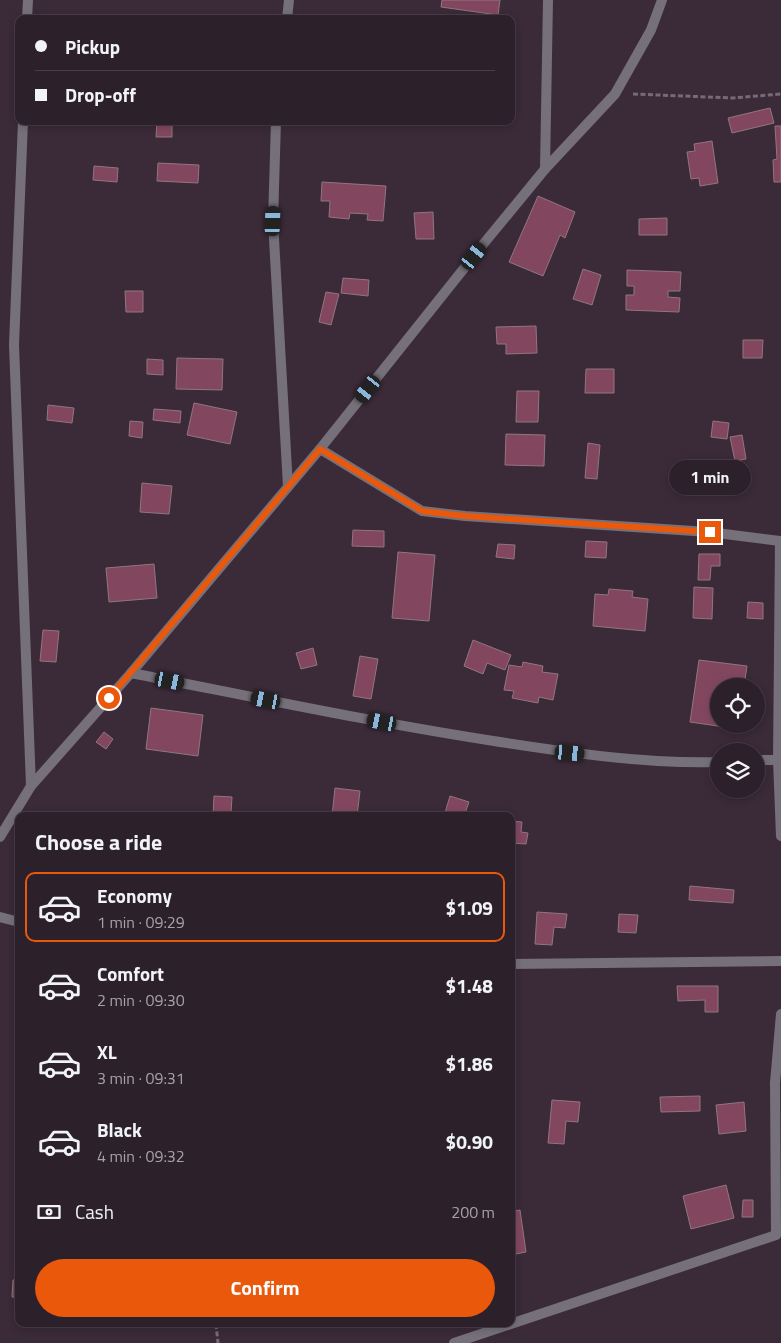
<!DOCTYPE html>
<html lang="en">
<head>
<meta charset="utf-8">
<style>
	body { margin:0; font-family:"Titillium Web",sans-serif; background:#382d36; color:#f1f3f6; height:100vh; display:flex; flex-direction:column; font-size:19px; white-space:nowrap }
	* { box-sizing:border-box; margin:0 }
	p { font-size:16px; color:#a6a3a8 }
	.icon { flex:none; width:28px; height:28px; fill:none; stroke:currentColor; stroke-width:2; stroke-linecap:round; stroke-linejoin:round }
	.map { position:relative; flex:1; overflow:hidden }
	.panel { position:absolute; left:15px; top:812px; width:500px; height:515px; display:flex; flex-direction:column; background:#2c202a; border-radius:10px; box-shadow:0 2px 8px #0003,0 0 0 1px #483e47 }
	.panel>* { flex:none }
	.guide { position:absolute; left:15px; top:15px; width:500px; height:110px; border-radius:10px; box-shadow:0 2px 8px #0003,0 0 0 1px #483e47; display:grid; align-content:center; height:110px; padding:0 20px; background:#2c202a }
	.controls { position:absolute; left:710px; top:678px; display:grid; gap:10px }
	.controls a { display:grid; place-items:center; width:55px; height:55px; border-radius:50%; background:#2c202a; box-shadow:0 2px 8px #0003,0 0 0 1px #483e47; font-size:25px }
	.end { position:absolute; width:22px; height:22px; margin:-11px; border:6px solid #ea580c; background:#fff; box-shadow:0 0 0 2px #fff }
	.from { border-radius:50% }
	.bubble { position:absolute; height:35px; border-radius:18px; background:#2c202a; box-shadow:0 2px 8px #0003,0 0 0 1px #483e47; font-size:16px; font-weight:700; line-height:35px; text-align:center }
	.car { position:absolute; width:15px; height:30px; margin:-15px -8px; border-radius:6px; box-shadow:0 0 4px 1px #0007; background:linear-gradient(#222 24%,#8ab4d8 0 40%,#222 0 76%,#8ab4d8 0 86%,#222 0) }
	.guide b { display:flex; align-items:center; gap:18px; height:48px; font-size:19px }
	.guide b+b { border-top:1px solid #483e47 }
	.guide i { width:12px; height:12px; background:#f1f3f6 }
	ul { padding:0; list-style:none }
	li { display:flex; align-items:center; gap:15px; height:70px; margin:0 10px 8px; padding:0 10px; border:2px solid transparent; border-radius:10px }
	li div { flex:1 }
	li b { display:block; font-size:19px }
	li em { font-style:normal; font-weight:700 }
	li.current { border-color:#ea580c }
	li>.icon { width:45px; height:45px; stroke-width:1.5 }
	h2 { padding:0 20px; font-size:22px; line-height:60px }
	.pay { display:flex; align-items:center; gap:12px; height:55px; padding:0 20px; font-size:19px }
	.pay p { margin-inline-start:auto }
	.cta { display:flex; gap:10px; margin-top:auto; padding:10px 20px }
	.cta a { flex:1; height:58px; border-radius:30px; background:#ea580c; color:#fff; font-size:20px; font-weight:700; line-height:58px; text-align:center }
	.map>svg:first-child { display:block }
</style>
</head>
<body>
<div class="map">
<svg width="781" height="1343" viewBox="0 0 781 1343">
	<rect width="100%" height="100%" fill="#3b2a38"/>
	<g fill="#82475f" stroke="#90767f">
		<polygon points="442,0 500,0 498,15 441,7"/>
		<polygon points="770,108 774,123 732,133 728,118"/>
		<polygon points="157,121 172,121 172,137 156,137"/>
		<polygon points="775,126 781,126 781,182 774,182 773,160 777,159"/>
		<polygon points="712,141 718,183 700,186 699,178 691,179 687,152 695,151 694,144"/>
		<polygon points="158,163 199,165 198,183 157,181"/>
		<polygon points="94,166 118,168 117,182 93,180"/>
		<polygon points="322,182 386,186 383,221 367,220 368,214 350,213 349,219 329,217 330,201 321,201"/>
		<polygon points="538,196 575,212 565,238 560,235 543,276 509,262"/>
		<polygon points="433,212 434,239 416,239 414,213"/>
		<polygon points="667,218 667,235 639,235 639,219"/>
		<polygon points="583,269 601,275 592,305 573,299"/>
		<polygon points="627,270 681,272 680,291 668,291 668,297 680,298 679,312 626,310 626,295 634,295 634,286 627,286"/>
		<polygon points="343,278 369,280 368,296 341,293"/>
		<polygon points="125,291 143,291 143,312 126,312"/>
		<polygon points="326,292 339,294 331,325 319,322"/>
		<polygon points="536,326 537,353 506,354 506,344 497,344 496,327"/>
		<polygon points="743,340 763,340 762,358 743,358"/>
		<polygon points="177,358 223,359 222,390 176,389"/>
		<polygon points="147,359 163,360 163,375 147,374"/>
		<polygon points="586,369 614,369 614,393 585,393"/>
		<polygon points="517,391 539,391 538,422 516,422"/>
		<polygon points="194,403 237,412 230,444 187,435"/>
		<polygon points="48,405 74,408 72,423 47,420"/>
		<polygon points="154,409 181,411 180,423 153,420"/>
		<polygon points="130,421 143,422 142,438 129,436"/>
		<polygon points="713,421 729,423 727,439 711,437"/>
		<polygon points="506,434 545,435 544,466 505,465"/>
		<polygon points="742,435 746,459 735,461 730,437"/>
		<polygon points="588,443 600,445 597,479 585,478"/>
		<polygon points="142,483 172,486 169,514 140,512"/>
		<polygon points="353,530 384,531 384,547 352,546"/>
		<polygon points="586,541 607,542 606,558 585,557"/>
		<polygon points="498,544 515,545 514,559 496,557"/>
		<polygon points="398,552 435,555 429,621 392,618"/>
		<polygon points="699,554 720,554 720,566 711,566 710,580 698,580"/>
		<polygon points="154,564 157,598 109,602 106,568"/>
		<polygon points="694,587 713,588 712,619 693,618"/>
		<polygon points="609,589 633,591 632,597 648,599 645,631 593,626 595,594 608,595"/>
		<polygon points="748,602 763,603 763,619 747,618"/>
		<polygon points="43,630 59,631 56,662 40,661"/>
		<polygon points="473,640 511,655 505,670 487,663 483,674 464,666"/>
		<polygon points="313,648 317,665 301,669 296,653"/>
		<polygon points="360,656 378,659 371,699 353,696"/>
		<polygon points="699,660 747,666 744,686 719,686 719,724 739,724 738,729 690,722"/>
		<polygon points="523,662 543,666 542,672 558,674 553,700 539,697 538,703 512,698 514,691 504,690 509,665 522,667"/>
		<polygon points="151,708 203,715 198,756 146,749"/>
		<polygon points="104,732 113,739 106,749 96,742"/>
		<polygon points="335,788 360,791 357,816 332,816"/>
		<polygon points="214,796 232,797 231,813 245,814 245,816 213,816"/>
		<polygon points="450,796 469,802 464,816 444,816"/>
		<polygon points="511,821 522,822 521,832 528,833 526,844 511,843"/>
		<polygon points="690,886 734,890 733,903 689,900"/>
		<polygon points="537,912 567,914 565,928 554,927 552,945 535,944"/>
		<polygon points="619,914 638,915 636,933 618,932"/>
		<polygon points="677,986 718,986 718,1012 705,1012 705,1000 678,1001"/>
		<polygon points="700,1096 700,1111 661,1112 660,1097"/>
		<polygon points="552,1100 580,1102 578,1122 566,1121 564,1144 548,1143"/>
		<polygon points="744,1102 746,1131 719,1134 716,1105"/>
		<polygon points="726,1185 734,1218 691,1229 683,1196"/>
		<polygon points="743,1200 753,1200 753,1217 742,1217"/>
		<polygon points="520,1210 526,1252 511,1255 511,1212"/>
		<polygon points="13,1280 19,1280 19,1297 12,1297"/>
	</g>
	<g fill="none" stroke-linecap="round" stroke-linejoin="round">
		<g stroke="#786976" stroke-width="3" stroke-dasharray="5 2.5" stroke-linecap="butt">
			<polyline points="633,94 733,98 781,94"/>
			<polyline points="216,1324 218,1343"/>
		</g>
		<g stroke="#757079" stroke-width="10">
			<polyline points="27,19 28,0"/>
			<polyline points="287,19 289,0"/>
			<polyline points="23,121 14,345 31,786"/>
			<polyline points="276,121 273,221 288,487"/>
			<polyline points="545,169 548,0"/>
			<polyline points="320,449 422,511 465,516 709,532 780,541 778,760 781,836"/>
			<path d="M131 673C254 697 376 723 500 742 572 753 645 764 719 762"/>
			<polyline points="756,760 781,760"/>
			<polyline points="0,837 31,786 131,673 320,449 485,242 545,169 615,94 651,30 662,0"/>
			<polyline points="0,917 19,922"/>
			<polyline points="511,964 781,961"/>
			<polyline points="454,1343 776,1235 775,1083 781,1014"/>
		</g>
	</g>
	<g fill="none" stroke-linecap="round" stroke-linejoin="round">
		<polyline stroke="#ea580c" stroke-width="6" points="109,698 320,449 422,511 465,516 710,532"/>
	</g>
</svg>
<div class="controls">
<a><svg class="icon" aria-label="locate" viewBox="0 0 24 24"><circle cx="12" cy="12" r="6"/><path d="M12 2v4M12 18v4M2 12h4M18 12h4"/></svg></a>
<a><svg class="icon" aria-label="layers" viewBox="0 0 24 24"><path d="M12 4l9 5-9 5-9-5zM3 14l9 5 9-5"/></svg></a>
</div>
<i class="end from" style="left:109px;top:698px"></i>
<i class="end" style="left:710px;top:532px"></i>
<div class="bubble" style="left:669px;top:460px;width:82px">1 min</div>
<i class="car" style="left:273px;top:221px;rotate:2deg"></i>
<i class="car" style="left:474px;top:256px;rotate:38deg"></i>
<i class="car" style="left:368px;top:389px;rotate:218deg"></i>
<i class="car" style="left:170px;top:681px;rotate:101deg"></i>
<i class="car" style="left:266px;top:700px;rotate:281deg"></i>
<i class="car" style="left:382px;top:722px;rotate:281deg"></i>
<i class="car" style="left:570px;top:753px;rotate:95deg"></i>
<div class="guide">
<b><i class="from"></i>Pickup</b>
<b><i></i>Drop-off</b>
</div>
<section class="panel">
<h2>Choose a ride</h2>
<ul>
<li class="current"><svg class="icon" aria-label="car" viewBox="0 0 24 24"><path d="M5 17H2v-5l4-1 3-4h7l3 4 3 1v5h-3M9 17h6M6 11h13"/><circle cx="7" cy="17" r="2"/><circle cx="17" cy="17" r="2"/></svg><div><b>Economy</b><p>1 min · 09:29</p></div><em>$1.09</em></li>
<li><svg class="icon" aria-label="car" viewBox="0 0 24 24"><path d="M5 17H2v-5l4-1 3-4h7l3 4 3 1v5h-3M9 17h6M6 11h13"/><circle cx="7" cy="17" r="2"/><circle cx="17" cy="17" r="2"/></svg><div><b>Comfort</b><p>2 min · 09:30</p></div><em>$1.48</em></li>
<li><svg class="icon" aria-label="car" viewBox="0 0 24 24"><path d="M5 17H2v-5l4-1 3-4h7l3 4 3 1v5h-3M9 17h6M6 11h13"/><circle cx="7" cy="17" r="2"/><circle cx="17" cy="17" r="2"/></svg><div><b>XL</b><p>3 min · 09:31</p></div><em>$1.86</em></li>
<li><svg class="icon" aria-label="car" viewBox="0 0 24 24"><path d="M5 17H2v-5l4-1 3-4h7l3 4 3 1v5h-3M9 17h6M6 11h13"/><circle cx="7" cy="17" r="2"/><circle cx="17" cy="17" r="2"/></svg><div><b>Black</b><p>4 min · 09:32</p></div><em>$0.90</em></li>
</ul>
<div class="pay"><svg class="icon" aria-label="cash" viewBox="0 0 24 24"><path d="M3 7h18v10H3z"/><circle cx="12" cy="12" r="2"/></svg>Cash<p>200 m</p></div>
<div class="cta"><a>Confirm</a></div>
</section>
</div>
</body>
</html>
